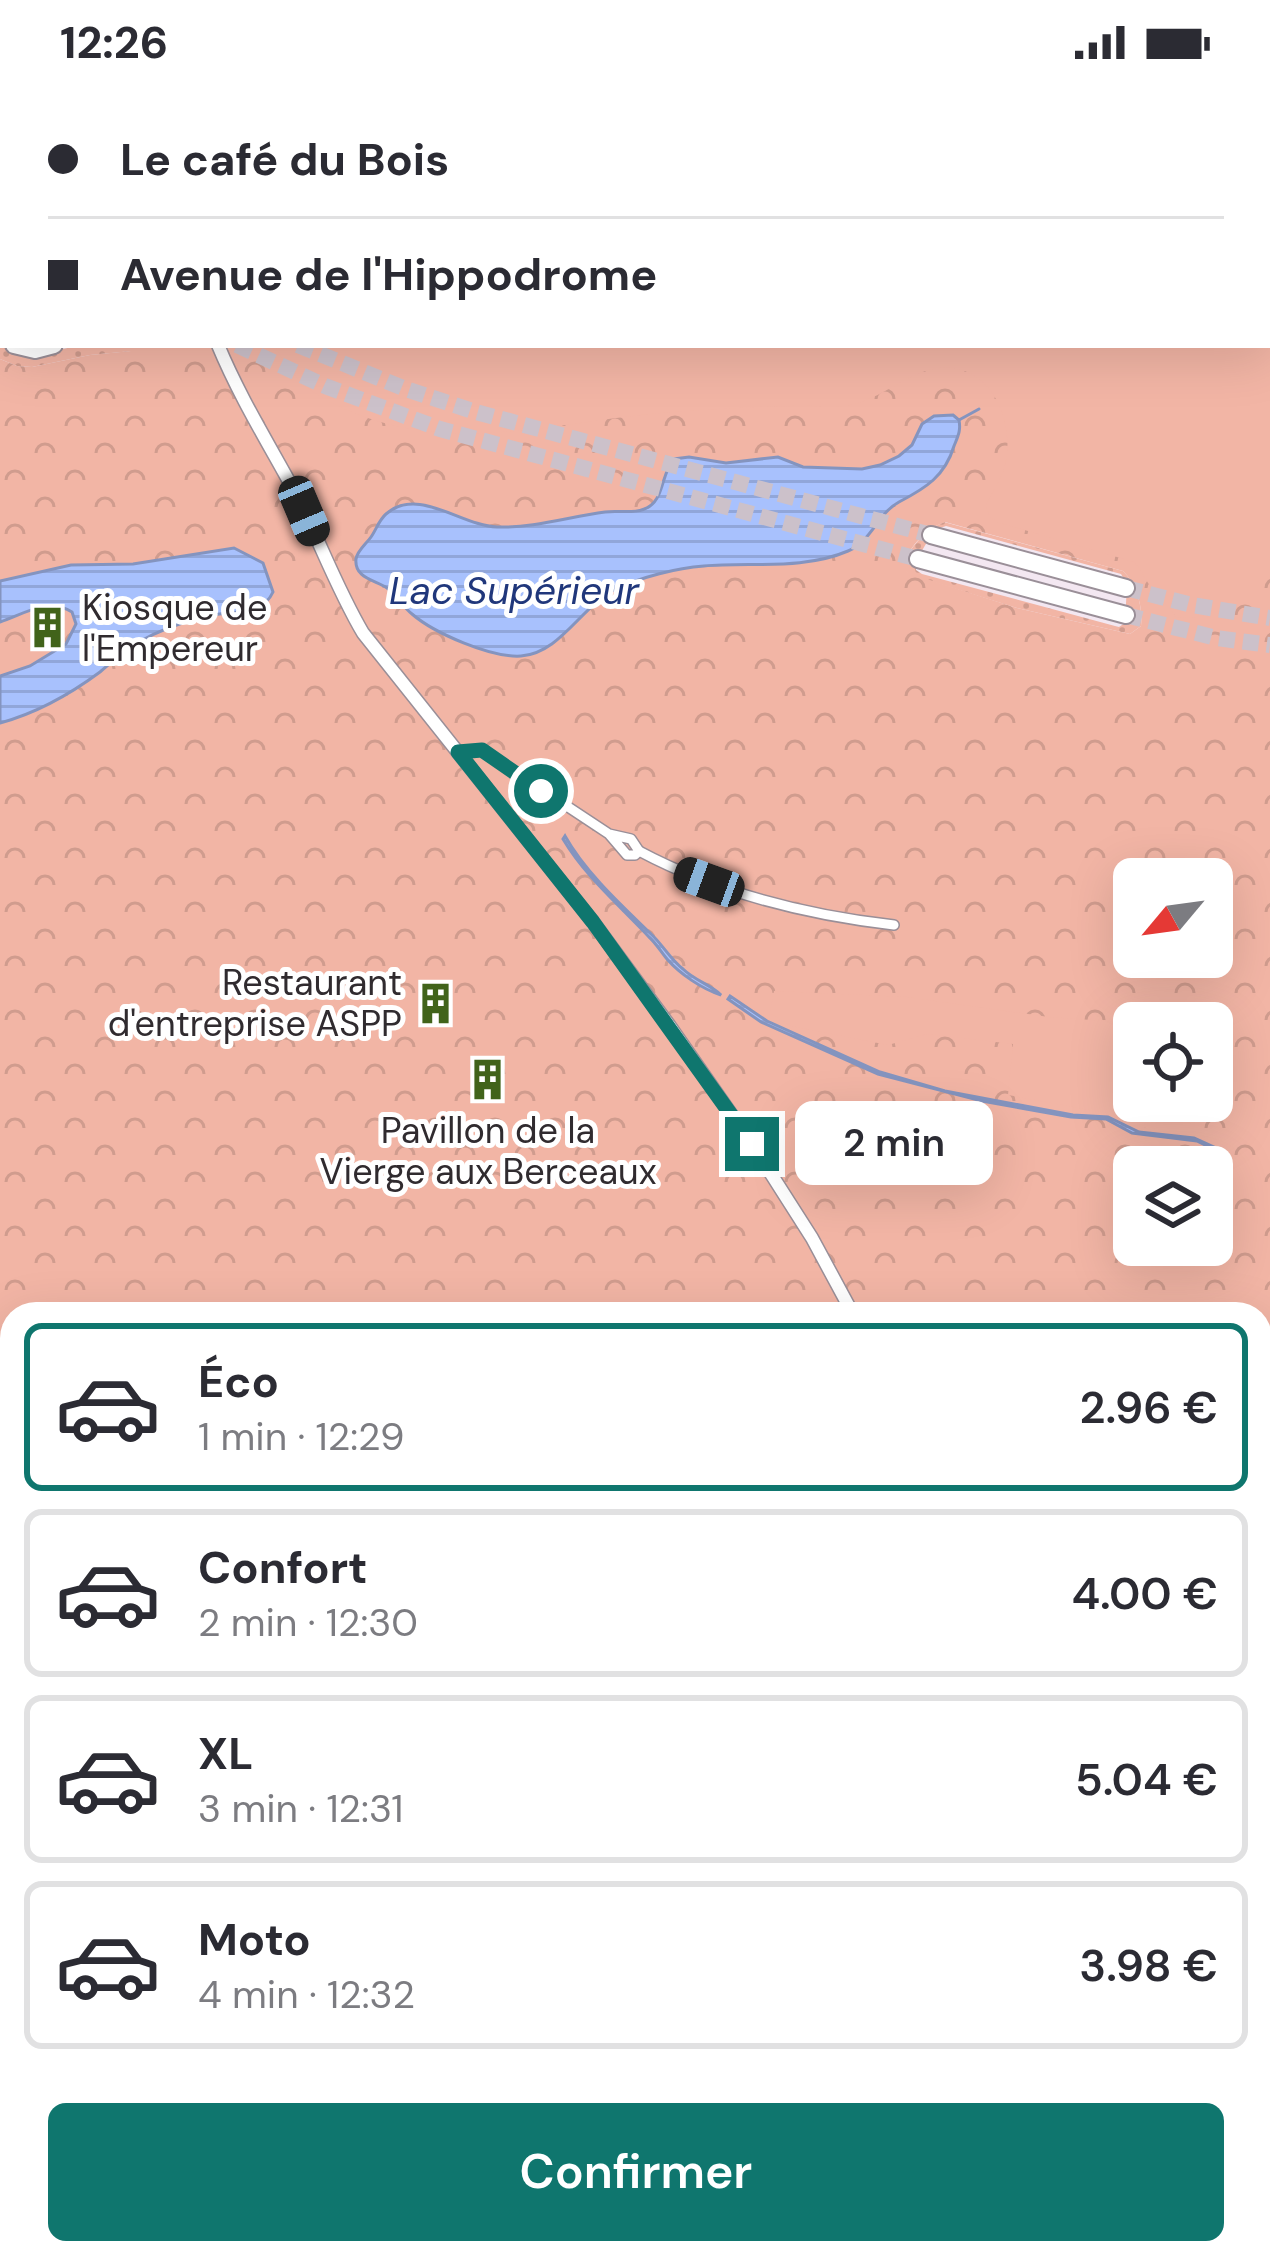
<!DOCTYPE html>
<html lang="fr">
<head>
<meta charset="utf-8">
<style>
	body { margin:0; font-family:"DM Sans",sans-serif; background:#f7f7f7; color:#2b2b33; height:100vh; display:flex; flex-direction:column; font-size:45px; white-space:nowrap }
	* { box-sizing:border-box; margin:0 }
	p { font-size:39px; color:#7c7c81 }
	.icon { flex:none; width:66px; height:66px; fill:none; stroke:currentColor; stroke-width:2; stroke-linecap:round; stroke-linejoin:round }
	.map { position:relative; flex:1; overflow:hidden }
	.side { position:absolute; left:0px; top:1218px; width:1272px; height:963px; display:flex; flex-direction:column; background:#fff; border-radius:36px 36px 0 0; box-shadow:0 12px 48px #0002 }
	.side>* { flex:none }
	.guide { position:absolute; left:0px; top:0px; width:1272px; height:264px; box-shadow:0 12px 48px #0002; display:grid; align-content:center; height:264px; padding:0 48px; background:#fff }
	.needle { width:78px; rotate:241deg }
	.controls { position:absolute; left:1113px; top:774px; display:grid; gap:24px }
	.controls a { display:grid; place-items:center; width:120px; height:120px; border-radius:18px; background:#fff; box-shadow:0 12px 48px #0002; font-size:60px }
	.end { position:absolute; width:54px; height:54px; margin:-27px; border:15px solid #0f766e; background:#fff; box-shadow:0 0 0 6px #fff }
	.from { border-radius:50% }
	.bubble { position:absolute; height:84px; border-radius:18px; background:#fff; box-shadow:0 12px 48px #0002; font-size:39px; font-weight:600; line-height:84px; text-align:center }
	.car { position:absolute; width:36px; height:72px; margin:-36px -18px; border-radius:15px; box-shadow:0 0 9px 3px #0007; background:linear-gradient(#222 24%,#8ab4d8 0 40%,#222 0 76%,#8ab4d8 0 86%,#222 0) }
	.guide b { display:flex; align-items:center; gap:42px; height:114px; font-size:45px }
	.guide b+b { border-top:3px solid #e1e1e2 }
	.guide i { width:30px; height:30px; background:#2b2b33 }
	ul { padding:21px 0 0; list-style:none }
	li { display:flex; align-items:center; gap:36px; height:168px; margin:0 24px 18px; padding:0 24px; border:6px solid #e1e1e2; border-radius:18px }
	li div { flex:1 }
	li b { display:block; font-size:45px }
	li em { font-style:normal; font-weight:600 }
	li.current { border-color:#0f766e }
	li>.icon { width:108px; height:108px; stroke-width:1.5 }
	.cta { display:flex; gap:24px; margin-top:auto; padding:24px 48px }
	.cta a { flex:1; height:138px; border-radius:18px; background:#0f766e; color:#fff; font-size:48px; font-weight:600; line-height:138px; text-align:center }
	.status { display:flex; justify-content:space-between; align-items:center; height:84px; padding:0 60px; background:#fff; direction:ltr }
	.status svg { height:33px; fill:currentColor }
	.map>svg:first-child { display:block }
</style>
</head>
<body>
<div class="status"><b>12:26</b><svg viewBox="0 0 49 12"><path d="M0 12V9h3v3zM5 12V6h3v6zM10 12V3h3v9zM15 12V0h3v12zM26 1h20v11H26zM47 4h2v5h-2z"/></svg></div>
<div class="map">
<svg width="1270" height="2180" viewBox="0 0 1270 2180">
	<defs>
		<pattern id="grass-dots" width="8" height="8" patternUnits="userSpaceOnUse" patternTransform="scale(3)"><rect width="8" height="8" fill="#f2b5a5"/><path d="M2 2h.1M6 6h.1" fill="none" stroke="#d09c8e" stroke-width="1.8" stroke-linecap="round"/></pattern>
		<pattern id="park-crowns" width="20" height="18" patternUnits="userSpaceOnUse" patternTransform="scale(3)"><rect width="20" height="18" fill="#f2b5a5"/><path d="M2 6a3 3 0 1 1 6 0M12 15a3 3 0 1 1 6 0" fill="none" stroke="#d09c8e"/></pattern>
		<pattern id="water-rules" width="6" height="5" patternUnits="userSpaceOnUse" patternTransform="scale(3)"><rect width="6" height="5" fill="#a8c1fd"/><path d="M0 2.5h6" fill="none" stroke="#91a6d9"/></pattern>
	</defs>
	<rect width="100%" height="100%" fill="#f3e7f1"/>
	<g fill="url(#grass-dots)" fill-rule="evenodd">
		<path d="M0 259C26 279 55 265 84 261 100 259 117 261 133 261L132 267 90 271 32 283 17 282 0 275Z"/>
		<path d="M944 438 1123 487C1137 501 1143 523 1141 542L1130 550 1017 524 908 490 902 482C910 462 926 446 944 438ZM946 442 1121 490 1127 500 1125 539 1119 543 1115 542 922 490 916 486V477L934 446Z"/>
	</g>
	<path fill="url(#park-crowns)" fill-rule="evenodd" d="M0 0H1270V2180H0V275L17 282 32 283 90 271 131 267 133 261H1269V3H3V101H0ZM945 438 1123 487C1137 501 1143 523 1141 542L1130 550 1017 524 908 489 903 482C910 461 926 445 945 438ZM1134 795H1212V873H1134ZM1134 939H1212V1017H1134ZM1134 1083H1212V1161H1134ZM12 1230H1260V2169H12Z"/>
	<g fill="#f2b5a5">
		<path d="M327 0H1270V468L1212 526 1197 533 1176 534C1170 521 1158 515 1151 503 1144 494 1142 486 1134 478L997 438 990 433 986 422C991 408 1002 396 1005 381 1014 345 998 293 957 285 919 277 890 311 855 320 836 325 811 321 791 322 752 323 712 325 672 328 563 336 453 373 347 326 314 312 290 294 275 261H1269V3H327Z"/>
		<polygon points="774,907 907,913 1049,933 1134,939 1134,1017 1172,1017 1171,1047 1138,1043 1106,1029 1008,1011 1013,960 927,950 888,961 791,942 770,929"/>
	</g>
	<g fill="url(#water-rules)" stroke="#8494bf" stroke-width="3">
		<path d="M953 331 959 336C961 347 958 352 954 362 945 392 926 404 899 418 877 430 872 457 848 467 804 486 751 478 704 482 676 484 642 493 616 505 582 521 561 569 521 572 491 574 434 549 412 530 402 522 397 511 387 504 375 496 354 494 356 475 357 467 366 460 371 453 376 446 379 436 386 430 418 402 462 442 497 443 535 444 568 433 605 428 618 426 638 431 650 422 664 412 662 388 674 375L689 373 726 379 778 373 803 383 862 385 880 381 899 372 912 361 922 340 934 332Z"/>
		<path d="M234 464 263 479 273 508C262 533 230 526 207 532 182 538 159 546 137 559 124 567 112 578 100 588 69 611 37 629 0 639V592L30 582 66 560 76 540 72 528C48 513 24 530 0 538V497L71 481 133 480Z"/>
		<path d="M565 752C585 788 622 822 651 850 663 861 670 875 683 885 694 896 711 901 721 911 702 905 680 890 667 875 661 868 656 859 649 853 619 821 585 792 563 755Z"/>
		<polygon points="730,912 767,937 880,988 945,1007 1073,1031 1108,1033 1139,1048 1194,1054 1216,1064 1215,1066 1197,1057 1132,1049 1106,1035 1071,1033 982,1017 878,990 761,938 728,915"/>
		<polygon points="448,2169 518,2169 511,2180 442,2180"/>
	</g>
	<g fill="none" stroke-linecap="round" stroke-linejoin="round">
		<g stroke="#8494bf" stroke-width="3">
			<polyline points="959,336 979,325"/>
			<polyline points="96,2169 103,2180"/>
		</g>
		<g stroke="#ccc1ca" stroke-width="16" stroke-dasharray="16 8" stroke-linecap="butt">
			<polyline points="237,261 325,302 440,345 918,475"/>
			<polyline points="298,261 403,304 476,328 931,451"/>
			<polyline points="1126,504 1192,521 1270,534"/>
			<polyline points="1126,531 1216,554 1270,561"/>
		</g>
		<defs>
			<g id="street">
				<polyline points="184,3 205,0"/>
				<polyline points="1269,103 1270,106"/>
				<polyline points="458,668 482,666 609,750 627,771 635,771 639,767 631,755 609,750"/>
				<path d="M639 767C718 809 806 831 894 841"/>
				<polyline points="0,1455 12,1487"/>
				<polyline points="0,1642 12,1638"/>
			</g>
			<g id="secondary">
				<polyline points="168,0 168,3"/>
				<path d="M218 261C240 314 270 362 297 412 320 458 337 505 363 549L593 838 669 941 752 1060 812 1154 853 1230"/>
				<polyline points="1260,1666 1270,1665"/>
				<polyline points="0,1785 12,1784"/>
				<polyline points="919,2180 922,2169"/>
			</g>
			<g id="highway">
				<polyline points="0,115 3,115"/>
				<polyline points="0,134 3,135"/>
				<polyline points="0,160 3,161"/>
				<polyline points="3,209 0,222 3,236"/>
				<polyline points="0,250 3,253"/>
				<polyline points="14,261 35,266 54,261"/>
				<polyline points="931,451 1126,504"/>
				<polyline points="918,475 1126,531"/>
			</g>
		</defs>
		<use href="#street" stroke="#9a8f98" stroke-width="12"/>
		<use href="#secondary" stroke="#9a8f98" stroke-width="15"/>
		<use href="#highway" stroke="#9a8f98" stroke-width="20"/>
		<use href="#street" stroke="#fff" stroke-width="9"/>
		<use href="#secondary" stroke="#fff" stroke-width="12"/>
		<use href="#highway" stroke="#fff" stroke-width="16"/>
	</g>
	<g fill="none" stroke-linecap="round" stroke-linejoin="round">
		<polyline stroke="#0f766e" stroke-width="15" points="541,707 482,666 458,668 593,838 752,1060"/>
	</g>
	<defs>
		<symbol id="building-bare" viewBox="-9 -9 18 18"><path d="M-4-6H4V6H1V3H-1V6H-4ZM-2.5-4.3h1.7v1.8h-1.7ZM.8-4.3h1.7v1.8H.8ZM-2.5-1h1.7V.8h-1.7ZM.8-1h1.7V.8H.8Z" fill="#41631a" stroke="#fff" stroke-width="2.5" paint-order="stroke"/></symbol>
	</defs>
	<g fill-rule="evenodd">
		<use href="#building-bare" x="18" y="514" width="59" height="59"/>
		<use href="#building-bare" x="406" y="890" width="59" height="59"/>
		<use href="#building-bare" x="458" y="966" width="59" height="59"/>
	</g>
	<g text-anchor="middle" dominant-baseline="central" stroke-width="10" stroke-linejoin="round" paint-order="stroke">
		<g font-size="36" fill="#302b2f" stroke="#fff" text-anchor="start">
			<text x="82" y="523">Kiosque de<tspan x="82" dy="41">l'Empereur</tspan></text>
			<text x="402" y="898" text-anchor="end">Restaurant<tspan x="402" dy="41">d'entreprise ASPP</tspan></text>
			<text x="488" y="1046" text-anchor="middle">Pavillon de la<tspan x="488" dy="41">Vierge aux Berceaux</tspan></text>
		</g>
		<g font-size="39" font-style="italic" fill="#20377b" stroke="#fff">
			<text x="514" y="506">Lac Supérieur</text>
		</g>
	</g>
</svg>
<div class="controls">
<a><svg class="needle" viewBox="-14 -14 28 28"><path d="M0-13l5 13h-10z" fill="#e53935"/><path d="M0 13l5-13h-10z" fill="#7c7c81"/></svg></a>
<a><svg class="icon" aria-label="locate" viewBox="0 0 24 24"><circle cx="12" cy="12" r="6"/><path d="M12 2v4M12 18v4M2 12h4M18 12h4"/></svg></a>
<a><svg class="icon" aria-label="layers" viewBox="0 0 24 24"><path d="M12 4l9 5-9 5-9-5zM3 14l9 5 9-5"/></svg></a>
</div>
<i class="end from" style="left:541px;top:707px"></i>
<i class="end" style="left:752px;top:1060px"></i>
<div class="bubble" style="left:795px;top:1017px;width:198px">2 min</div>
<i class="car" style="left:304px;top:427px;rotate:157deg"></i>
<i class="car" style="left:709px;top:798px;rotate:290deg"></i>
<div class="guide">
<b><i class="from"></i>Le café du Bois</b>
<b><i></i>Avenue de l'Hippodrome</b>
</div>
<section class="side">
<ul>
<li class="current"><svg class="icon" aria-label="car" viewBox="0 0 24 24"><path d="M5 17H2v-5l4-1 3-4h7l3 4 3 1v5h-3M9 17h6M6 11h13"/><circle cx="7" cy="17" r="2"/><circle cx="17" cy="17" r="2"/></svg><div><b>Éco</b><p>1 min · 12:29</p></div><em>2.96 €</em></li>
<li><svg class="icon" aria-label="car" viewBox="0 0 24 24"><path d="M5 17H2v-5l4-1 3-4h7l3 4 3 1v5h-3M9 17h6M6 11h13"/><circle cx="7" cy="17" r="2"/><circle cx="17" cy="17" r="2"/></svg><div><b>Confort</b><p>2 min · 12:30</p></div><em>4.00 €</em></li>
<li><svg class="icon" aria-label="car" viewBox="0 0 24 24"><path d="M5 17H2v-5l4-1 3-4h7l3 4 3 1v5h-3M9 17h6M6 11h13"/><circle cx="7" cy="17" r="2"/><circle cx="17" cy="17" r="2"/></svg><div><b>XL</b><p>3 min · 12:31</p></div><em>5.04 €</em></li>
<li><svg class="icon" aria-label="car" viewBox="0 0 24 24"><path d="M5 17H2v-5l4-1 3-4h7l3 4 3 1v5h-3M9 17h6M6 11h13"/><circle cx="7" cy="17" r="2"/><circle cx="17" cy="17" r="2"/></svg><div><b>Moto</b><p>4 min · 12:32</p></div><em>3.98 €</em></li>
</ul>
<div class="cta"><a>Confirmer</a></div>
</section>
</div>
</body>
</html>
